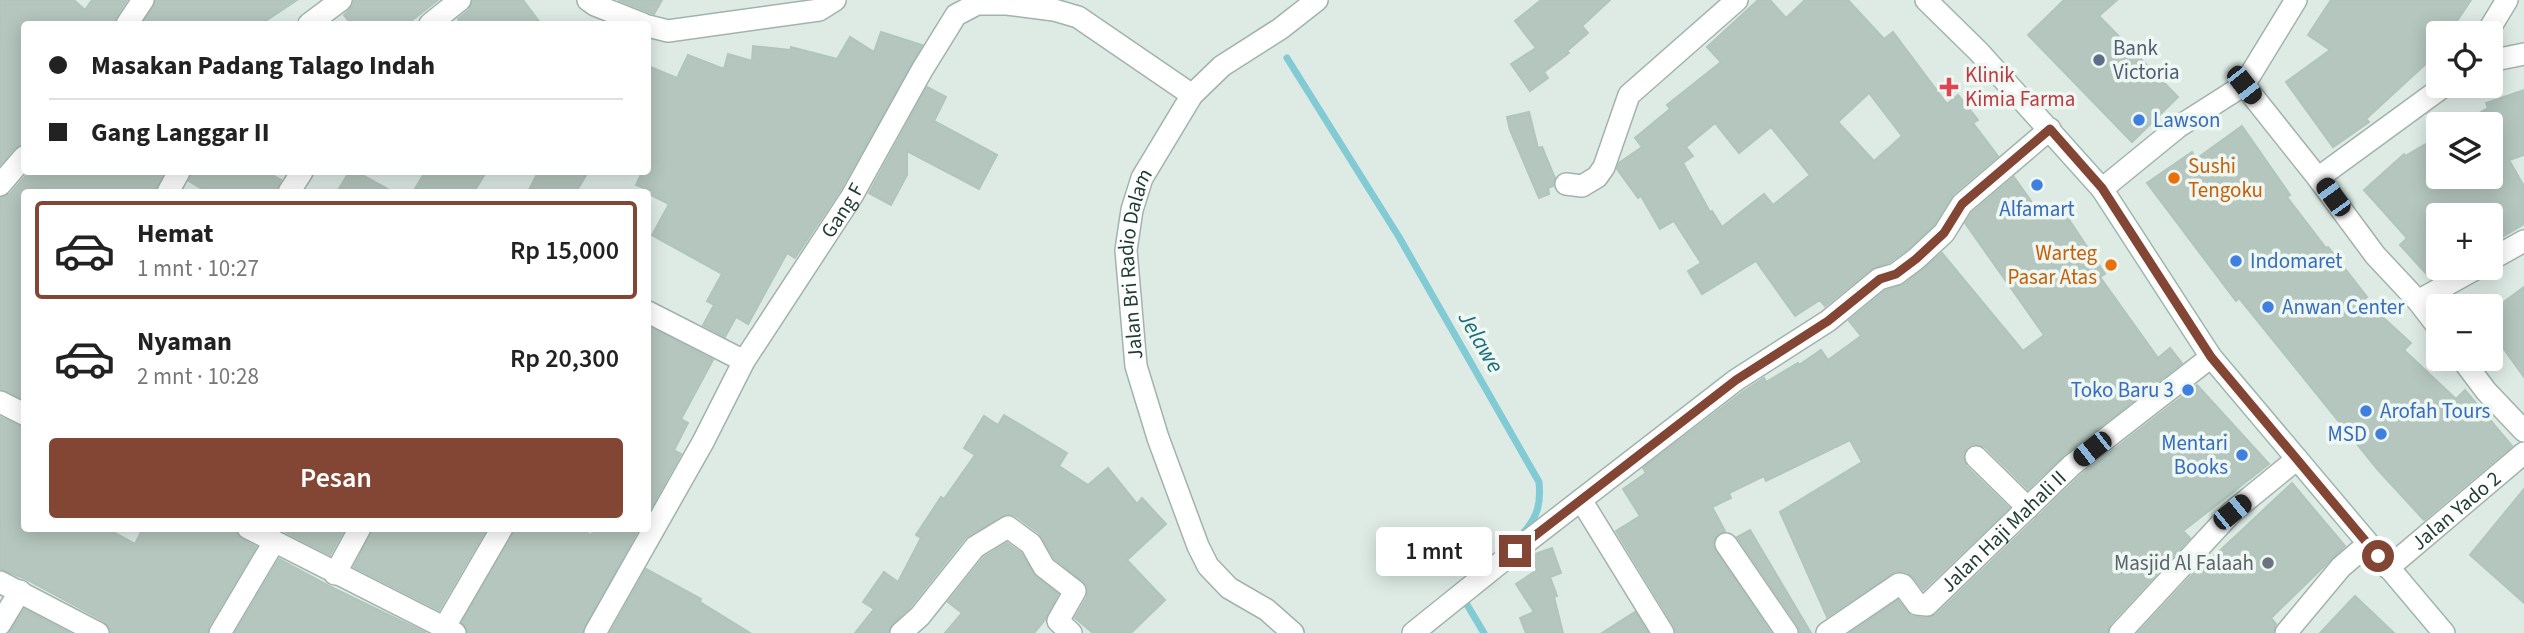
<!DOCTYPE html>
<html lang="id">
<head>
<meta charset="utf-8">
<style>
	body { margin:0; font-family:"Source Sans 3",sans-serif; background:#f2f2f2; color:#222; height:100vh; display:flex; flex-direction:column; font-size:26px; white-space:nowrap }
	* { box-sizing:border-box; margin:0 }
	p { font-size:23px; color:#767676 }
	.icon { flex:none; width:38px; height:38px; fill:none; stroke:currentColor; stroke-width:2; stroke-linecap:round; stroke-linejoin:round }
	.map { position:relative; flex:1; overflow:hidden }
	.details { position:absolute; left:21px; top:189px; width:630px; height:343px; display:flex; flex-direction:column; background:#fff; border-radius:7px; box-shadow:0 4px 18px #0003 }
	.details>* { flex:none }
	.top-card { position:absolute; left:21px; top:21px; width:630px; height:154px; border-radius:7px; box-shadow:0 4px 18px #0003; display:grid; align-content:center; height:154px; padding:0 28px; background:#fff }
	.controls { position:absolute; left:2426px; top:21px; display:grid; gap:14px }
	.controls a { display:grid; place-items:center; width:77px; height:77px; border-radius:7px; background:#fff; box-shadow:0 4px 18px #0003; font-size:35px }
	.end { position:absolute; width:32px; height:32px; margin:-16px; border:9px solid #834635; background:#fff; box-shadow:0 0 0 4px #fff }
	.from { border-radius:50% }
	.bubble { position:absolute; height:49px; border-radius:7px; background:#fff; box-shadow:0 4px 18px #0003; font-size:23px; font-weight:600; line-height:49px; text-align:center }
	.car { position:absolute; width:21px; height:42px; margin:-21px -10px; border-radius:9px; box-shadow:0 0 5px 2px #0007; background:linear-gradient(#222 24%,#8ab4d8 0 40%,#222 0 76%,#8ab4d8 0 86%,#222 0) }
	.top-card b { display:flex; align-items:center; gap:24px; height:66px; font-size:26px }
	.top-card b+b { border-top:2px solid #e0e0e0 }
	.top-card i { width:18px; height:18px; background:#222 }
	ul { padding:12px 0 0; list-style:none }
	li { display:flex; align-items:center; gap:21px; height:98px; margin:0 14px 10px; padding:0 14px; border:4px solid transparent; border-radius:7px }
	li div { flex:1 }
	li b { display:block; font-size:26px }
	li em { font-style:normal; font-weight:600 }
	li.on { border-color:#834635 }
	li>.icon { width:63px; height:63px; stroke-width:1.5 }
	.cta { display:flex; gap:14px; margin-top:auto; padding:14px 28px }
	.cta a { flex:1; height:80px; border-radius:7px; background:#834635; color:#fff; font-size:28px; font-weight:600; line-height:80px; text-align:center }
	.map>svg:first-child { display:block }
</style>
</head>
<body>
<div class="map">
<svg width="2524" height="633" viewBox="0 0 2524 633">
	<rect width="100%" height="100%" fill="#deebe5"/>
	<g fill="none" stroke-linecap="round" stroke-linejoin="round">
		<g stroke="#82cbd4" stroke-width="7">
			<path d="M1287 58 1399 237 1539 482C1541 503 1538 516 1524 532"/>
			<polyline points="1463,598 1484,633"/>
		</g>
	</g>
	<g fill="#b4c6be" stroke="#b1c5bc" stroke-width="2" fill-rule="evenodd">
		<polygon points="0,0 74,0 85,10 92,0 127,0 116,17 114,24 24,24 24,144 15,148 0,165"/>
		<polygon points="156,0 297,0 261,24 142,24"/>
		<polygon points="354,0 438,0 407,24 351,24 344,15 353,6"/>
		<polygon points="473,0 523,0 541,24 462,24 458,19 469,10"/>
		<polygon points="618,0 662,0 654,14"/>
		<polygon points="1541,0 1610,0 1582,26 1588,33 1567,51 1569,53 1544,72 1548,78 1530,91 1511,64 1536,48 1515,21"/>
		<path d="M1758 0H1770L1786 18 1805 0H1848L1884 39 1893 32 1947 104 1958 95 1978 120 1973 123 1998 156 1953 194 1934 225 1908 249 1890 262 1871 269 1825 306 1820 300 1795 316 1756 261 1702 294 1688 271 1701 263 1674 221 1660 229 1641 196 1638 198 1617 169 1619 163 1642 147 1635 138 1670 109 1667 105 1721 62 1707 47ZM1869 93 1902 136 1874 161 1838 122ZM1715 123 1739 153 1771 127 1810 175 1773 205 1764 194 1722 227 1712 211 1710 212 1683 163 1693 156 1686 147Z"/>
		<polygon points="2064,0 2117,0 2099,16 2178,97 2132,142 2028,35"/>
		<polygon points="2331,0 2471,0 2449,33 2438,33 2438,49 2431,59 2366,119 2369,122 2333,147 2286,82 2330,50 2308,35"/>
		<polygon points="881,32 922,45 841,189 795,258 787,253 748,324 736,317 725,337 703,325 714,305 707,301 722,274 652,235 669,204 651,195 652,191 636,185 642,172 648,172 648,66 677,78 688,55 724,69 728,54 752,61 753,46 791,50 791,47 837,59 850,37 874,52"/>
		<polygon points="927,87 946,97 934,121 997,155 979,189 907,151 907,175 891,205 869,193"/>
		<polygon points="2524,90 2524,155 2509,160 2524,186 2524,224 2490,244 2490,215 2438,215 2438,275 2431,279 2400,245 2407,238 2364,190 2404,154 2405,156 2438,137 2438,177 2490,177 2490,124 2460,124 2488,108 2486,103"/>
		<polygon points="1529,112 1538,148 1542,147 1555,178 1553,186 1548,188 1549,194 1539,198 1510,130 1507,117"/>
		<polygon points="2242,126 2290,195 2287,197 2326,248 2328,247 2367,297 2364,300 2411,343 2404,350 2456,399 2465,390 2512,446 2424,520 2378,470 2239,298 2236,301 2147,183 2192,152 2196,159"/>
		<polygon points="29,172 164,172 155,192 24,192 24,400 0,389 0,198 10,194"/>
		<polygon points="192,172 267,172 281,180 276,192 207,192 189,181"/>
		<polygon points="349,172 357,172 393,192 337,192"/>
		<polygon points="425,172 486,172 474,192 413,192"/>
		<polygon points="538,172 588,172 576,192 528,192"/>
		<polygon points="2014,177 2041,215 2058,203 2105,274 2100,277 2158,358 2170,348 2182,363 2064,455 2028,489 1985,447 1973,444 1967,447 1963,454 1966,466 2009,508 1923,590 1913,577 1906,572 1896,571 1827,617 1780,512 1862,462 1850,440 1766,481 1764,476 1729,493 1731,498 1712,507 1725,531 1715,538 1713,546 1771,633 1676,633 1674,626 1616,531 1640,516 1623,489 1646,473 1643,468 1744,391 1764,378 1766,382 1798,363 1799,365 1821,350 1828,360 1861,336 1849,321 1885,291 1904,284 1942,253 2023,351 2044,335 1965,223 1972,213"/>
		<polygon points="2524,287 2524,377 2490,330 2490,312"/>
		<polygon points="648,326 713,360 681,419 688,423 674,450 681,454 648,513"/>
		<polygon points="2197,385 2269,464 2183,531 2190,538 2110,624 2107,633 1850,633 1898,600 1911,616 1926,618 1936,615 2081,475"/>
		<polygon points="1004,415 1067,453 1059,466 1088,485 1108,468 1137,504 1142,498 1166,524 1127,560 1165,600 1131,633 1093,633 1075,618 1087,597 1087,585 1054,558 1039,533 1016,516 1008,514 965,538 910,607 892,624 888,633 855,633 874,609 863,602 884,572 898,582 921,538 916,535 941,497 944,499 975,455 964,448 984,416 998,425"/>
		<polygon points="0,417 24,427 24,528 106,528 135,544 143,528 235,528 242,539 256,547 209,626 207,633 111,633 109,627 104,621 26,579 0,569"/>
		<polygon points="2292,483 2345,546 2271,618 2276,624 2273,633 2138,633 2209,557 2211,559"/>
		<polygon points="2524,489 2524,603 2470,555"/>
		<polygon points="278,528 345,528 330,555"/>
		<polygon points="373,528 487,528 439,610 354,567"/>
		<polygon points="515,528 579,528 591,535 595,528 639,528 582,633 468,633 462,622"/>
		<polygon points="1750,530 1811,633 1800,633 1798,626 1737,537"/>
		<polygon points="1007,543 1021,553 1036,577 1058,594 1045,620 1034,633 945,633 962,613 948,602 984,557"/>
		<polygon points="1552,548 1561,573 1550,577 1557,596 1554,597 1563,633 1526,633 1520,618 1534,612 1516,584 1537,570 1532,555"/>
		<polygon points="279,559 329,586 426,633 235,633"/>
		<polygon points="646,569 701,599 700,602 750,633 610,633"/>
		<polygon points="2355,596 2394,633 2320,633"/>
		<polygon points="24,609 70,633 9,633"/>
		<polygon points="1635,612 1648,633 1602,633"/>
	</g>
	<g fill="none" stroke-linecap="round" stroke-linejoin="round">
		<defs>
			<g id="minor">
				<polyline points="588,0 595,5 643,24"/>
				<polyline points="127,24 143,0"/>
				<polyline points="309,24 341,0"/>
				<polyline points="430,24 460,0"/>
				<polyline points="648,26 668,31 819,10 835,0"/>
				<polyline points="2487,33 2507,0"/>
				<polyline points="2490,61 2524,54"/>
				<polyline points="2244,85 2318,178 2375,255 2418,301 2438,327"/>
				<polyline points="2318,178 2444,86"/>
				<polyline points="1566,184 1582,186 1597,177 1604,167 1629,95 1737,0"/>
				<polyline points="0,185 24,157"/>
				<polyline points="2102,189 2178,127 2244,85 2296,0"/>
				<polyline points="168,192 179,172"/>
				<polyline points="289,192 302,172"/>
				<polyline points="2490,260 2524,241"/>
				<polyline points="2418,301 2477,268"/>
				<polyline points="648,312 744,361"/>
				<polyline points="2462,359 2486,391 2524,431"/>
				<polyline points="0,402 24,414"/>
				<polyline points="1976,457 2028,508"/>
				<polyline points="1581,500 1663,633"/>
				<polyline points="248,528 455,633"/>
				<polyline points="1726,544 1787,633"/>
				<path id="s1" d="M2388 568 2524 453"/>
				<polyline points="335,574 360,528"/>
				<polyline points="0,582 98,633"/>
				<polyline points="0,624 20,591"/>
				<polyline points="444,628 502,528"/>
				<polyline points="220,633 274,542"/>
				<path id="s2" d="M595 633 703 442 744 361 852 196 922 70 956 15 977 4H1007L1054 10 1078 17 1192 95"/>
				<polyline points="901,633 920,616 975,547 1008,527 1031,544 1044,567 1075,591 1058,621 1071,633"/>
				<path id="s3" d="M1293 633 1267 610 1229 588 1208 566 1198 546 1158 438 1136 366 1126 250 1132 210 1142 178 1192 95 1222 66 1280 29 1317 0"/>
				<polyline points="1413,633 1515,551 1736,380 1828,321 1879,279 1896,274 1916,259 1944,233 1962,204 2050,129"/>
				<path id="s4" d="M1827 633 1899 584 1903 585 1917 604 1927 605 2072 465 2211 357"/>
				<polyline points="2120,633 2232,512 2297,459"/>
				<polyline points="2286,633 2341,567 2368,544"/>
			</g>
			<polyline id="secondary" points="1926,0 1979,52 2102,189 2211,357 2444,633"/>
		</defs>
		<use href="#minor" stroke="#a1b3ac" stroke-width="24"/>
		<use href="#secondary" stroke="#9db7ad" stroke-width="24"/>
		<use href="#minor" stroke="#fff" stroke-width="21"/>
		<use href="#secondary" stroke="#fff" stroke-width="21"/>
	</g>
	<g fill="none" stroke-linecap="round" stroke-linejoin="round">
		<polyline stroke="#834635" stroke-width="9" points="1515,551 1736,380 1828,321 1880,279 1896,274 1916,259 1944,233 1962,204 2050,129 2102,188 2211,357 2378,556"/>
	</g>
	<circle fill="#5c6f8a" stroke="#eff7f3" stroke-width="2.5" cx="2099" cy="60" r="7"/>
	<path fill="#e0444e" stroke="#eff7f3" stroke-width="2.5" d="M1945.5 76.5h7v7h7v7h-7v7h-7v-7h-7v-7h7z"/>
	<g fill="#3f7fe0" stroke="#eff7f3" stroke-width="2.5">
		<circle cx="2139" cy="120" r="7"/>
		<circle cx="2037" cy="185" r="7"/>
		<circle cx="2236" cy="261" r="7"/>
		<circle cx="2268" cy="307" r="7"/>
		<circle cx="2188" cy="390" r="7"/>
		<circle cx="2366" cy="411" r="7"/>
		<circle cx="2381" cy="434" r="7"/>
		<circle cx="2242" cy="455" r="7"/>
	</g>
	<g fill="#e8710a" stroke="#eff7f3" stroke-width="2.5">
		<circle cx="2174" cy="178" r="7"/>
		<circle cx="2111" cy="265" r="7"/>
	</g>
	<circle fill="#6b7280" stroke="#eff7f3" stroke-width="2.5" cx="2268" cy="563" r="7"/>
	<g text-anchor="middle" dominant-baseline="central" stroke-width="7" stroke-linejoin="round" paint-order="stroke">
		<g font-size="21" fill="#4e5e75" stroke="#eff7f3" text-anchor="start">
			<text x="2113" y="48">Bank<tspan x="2113" dy="24">Victoria</tspan></text>
		</g>
		<g font-size="21" fill="#be3a42" stroke="#eff7f3" text-anchor="start">
			<text x="1965" y="75">Klinik<tspan x="1965" dy="24">Kimia Farma</tspan></text>
		</g>
		<g font-size="21" fill="#366cbe" stroke="#eff7f3" text-anchor="start">
			<text x="2153" y="120">Lawson</text>
			<text x="2037" y="209" text-anchor="middle">Alfamart</text>
			<text x="2250" y="261">Indomaret</text>
			<text x="2282" y="307">Anwan Center</text>
			<text x="2174" y="390" text-anchor="end">Toko Baru 3</text>
			<text x="2380" y="411">Arofah Tours</text>
			<text x="2367" y="434" text-anchor="end">MSD</text>
			<text x="2228" y="443" text-anchor="end">Mentari<tspan x="2228" dy="24">Books</tspan></text>
		</g>
		<g font-size="21" fill="#c56008" stroke="#eff7f3" text-anchor="start">
			<text x="2188" y="166">Sushi<tspan x="2188" dy="24">Tengoku</tspan></text>
			<text x="2097" y="253" text-anchor="end">Warteg<tspan x="2097" dy="24">Pasar Atas</tspan></text>
		</g>
		<g font-size="21" fill="#1f3c33" stroke="#eff7f3">
			<text stroke="none"><textPath href="#s2" startOffset="490">Gang F</textPath></text>
			<text stroke="none"><textPath href="#s3" startOffset="425">Jalan Bri Radio Dalam</textPath></text>
			<text stroke="none"><textPath href="#s1" startOffset="89">Jalan Yado 2</textPath></text>
			<text stroke="none"><textPath href="#s4" startOffset="231">Jalan Haji Mahali II</textPath></text>
		</g>
		<g font-size="21" fill="#5b616d" stroke="#eff7f3" text-anchor="end">
			<text x="2254" y="563">Masjid Al Falaah</text>
		</g>
		<g font-size="23" font-style="italic" fill="#166e7a" stroke="#eff7f3">
			<text transform="translate(1481 342) rotate(60)">Jelawe</text>
		</g>
	</g>
</svg>
<div class="controls">
<a><svg class="icon" aria-label="locate" viewBox="0 0 24 24"><circle cx="12" cy="12" r="6"/><path d="M12 2v4M12 18v4M2 12h4M18 12h4"/></svg></a>
<a><svg class="icon" aria-label="layers" viewBox="0 0 24 24"><path d="M12 4l9 5-9 5-9-5zM3 14l9 5 9-5"/></svg></a>
<a>+</a>
<a>−</a>
</div>
<i class="end from" style="left:2378px;top:556px"></i>
<i class="end" style="left:1515px;top:551px"></i>
<div class="bubble" style="left:1376px;top:527px;width:116px">1 mnt</div>
<i class="car" style="left:2244px;top:85px;rotate:142deg"></i>
<i class="car" style="left:2333px;top:197px;rotate:324deg"></i>
<i class="car" style="left:2092px;top:449px;rotate:232deg"></i>
<i class="car" style="left:2232px;top:512px;rotate:51deg"></i>
<div class="top-card">
<b><i class="from"></i>Masakan Padang Talago Indah</b>
<b><i></i>Gang Langgar II</b>
</div>
<section class="details">
<ul>
<li class="on"><svg class="icon" aria-label="car" viewBox="0 0 24 24"><path d="M5 17H2v-5l4-1 3-4h7l3 4 3 1v5h-3M9 17h6M6 11h13"/><circle cx="7" cy="17" r="2"/><circle cx="17" cy="17" r="2"/></svg><div><b>Hemat</b><p>1 mnt · 10:27</p></div><em>Rp 15,000</em></li>
<li><svg class="icon" aria-label="car" viewBox="0 0 24 24"><path d="M5 17H2v-5l4-1 3-4h7l3 4 3 1v5h-3M9 17h6M6 11h13"/><circle cx="7" cy="17" r="2"/><circle cx="17" cy="17" r="2"/></svg><div><b>Nyaman</b><p>2 mnt · 10:28</p></div><em>Rp 20,300</em></li>
</ul>
<div class="cta"><a>Pesan</a></div>
</section>
</div>
</body>
</html>
